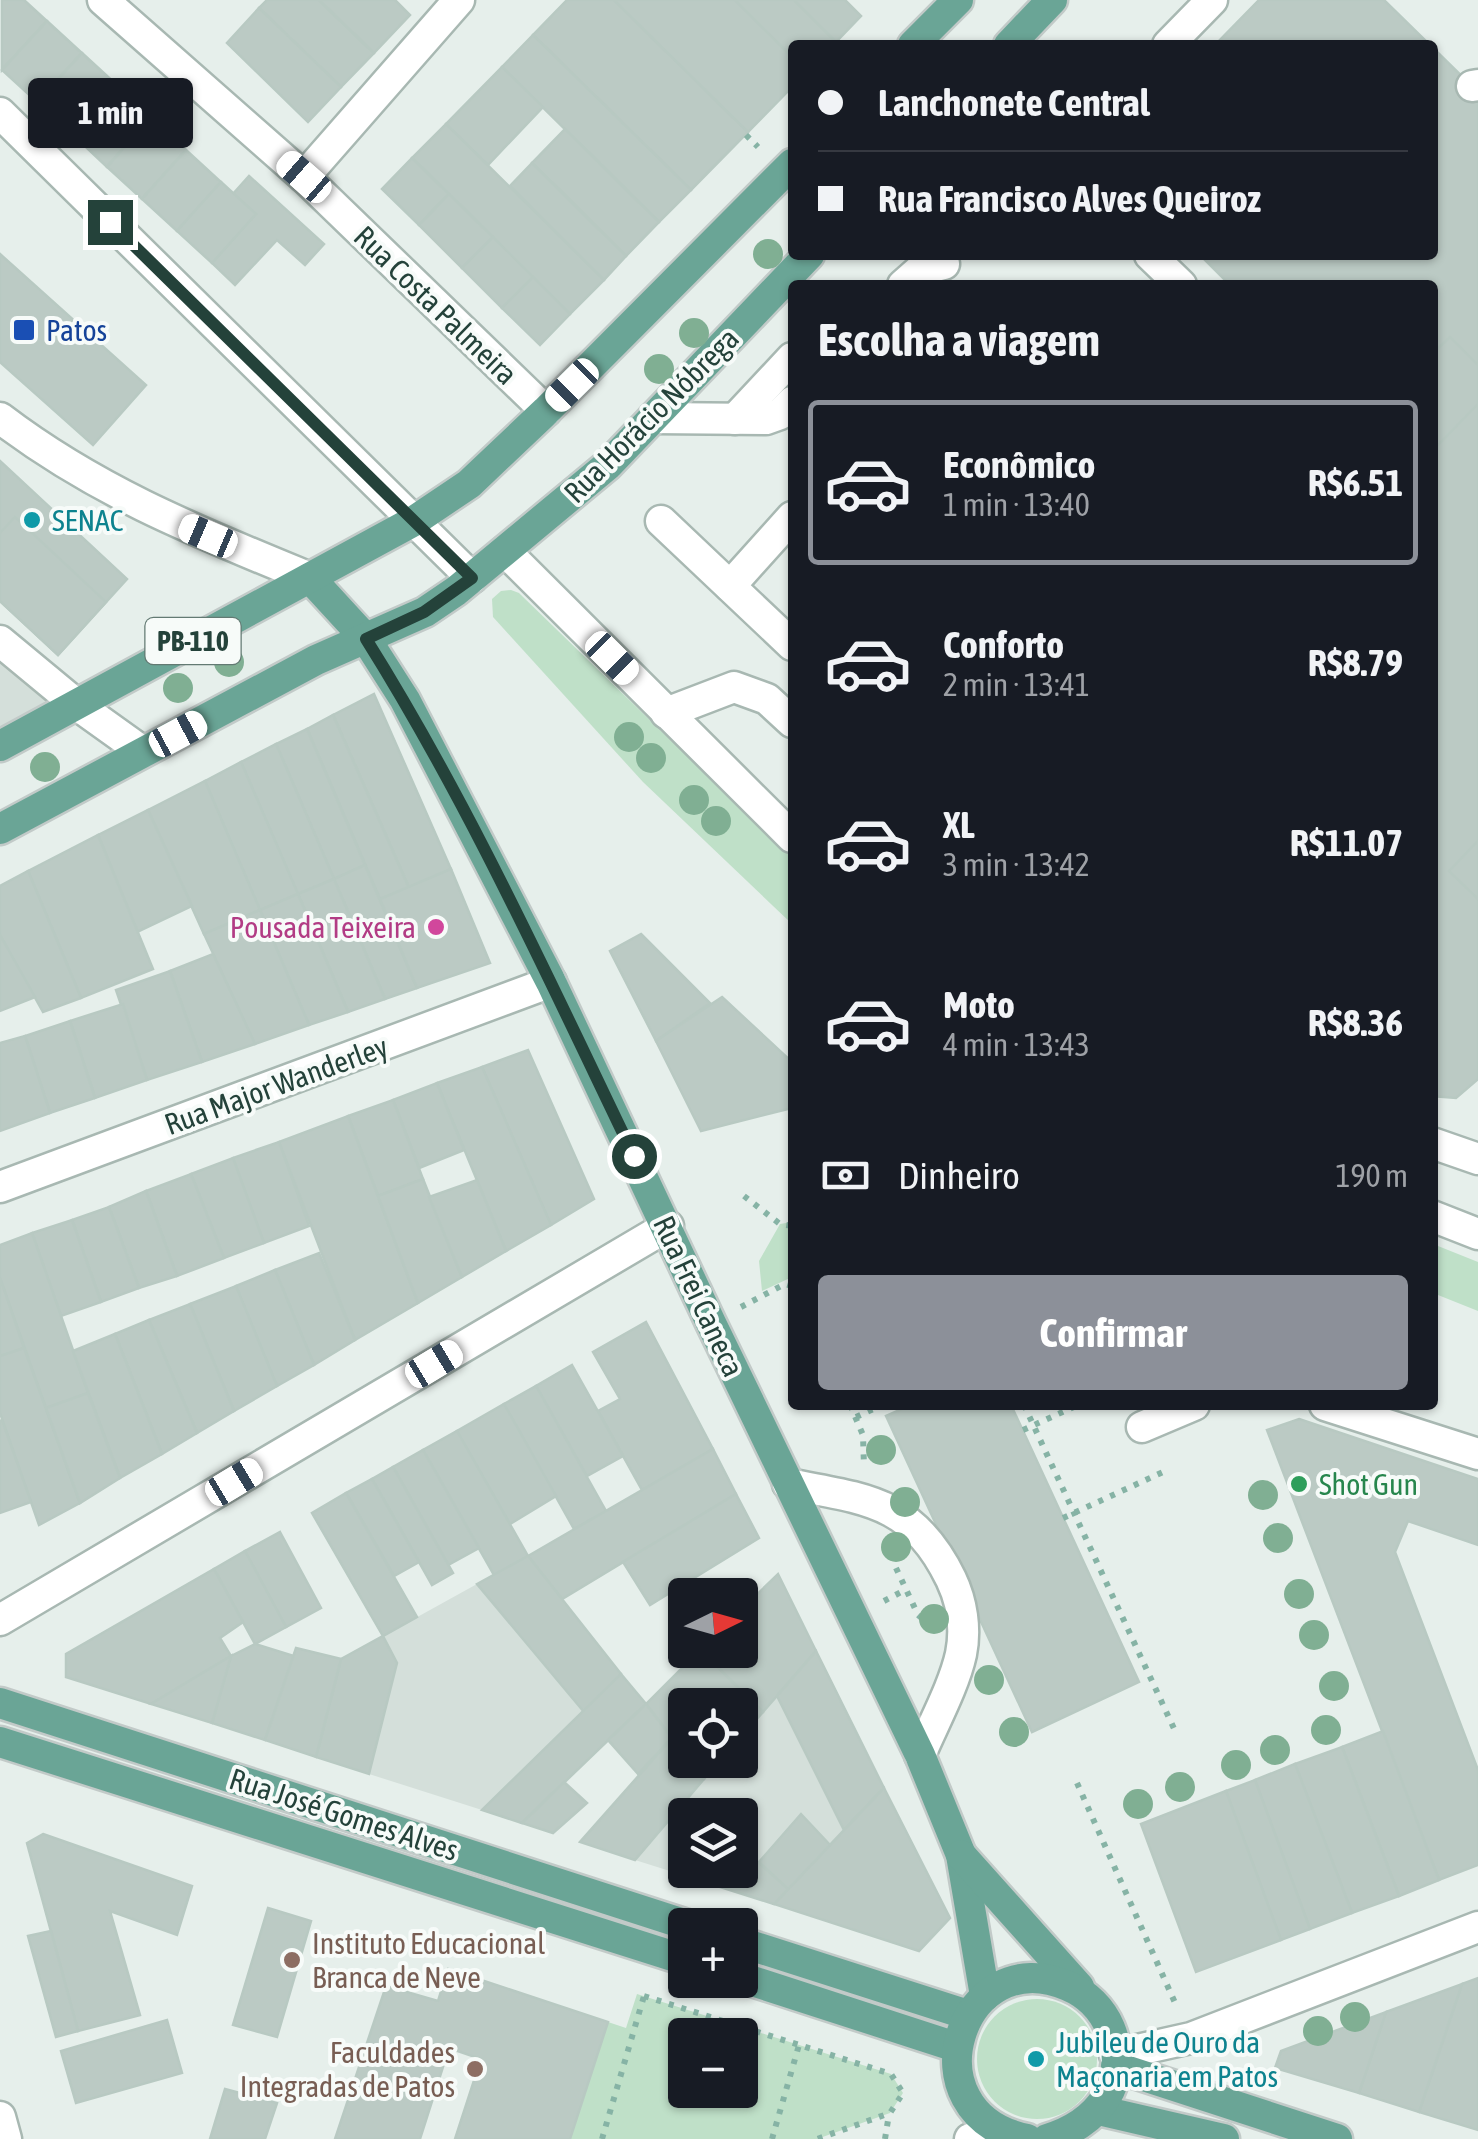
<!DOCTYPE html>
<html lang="pt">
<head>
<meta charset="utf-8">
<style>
	body { margin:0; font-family:"Asap Condensed",sans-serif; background:#20242c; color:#f1f3f6; height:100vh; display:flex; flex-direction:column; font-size:38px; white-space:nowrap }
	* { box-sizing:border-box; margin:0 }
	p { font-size:32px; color:#9ea1a6 }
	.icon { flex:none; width:55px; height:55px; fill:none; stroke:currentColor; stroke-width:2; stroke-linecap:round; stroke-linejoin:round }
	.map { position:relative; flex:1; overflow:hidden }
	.panel { position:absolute; left:788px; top:280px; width:650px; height:1130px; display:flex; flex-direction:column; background:#171b24; border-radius:10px; box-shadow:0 2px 8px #0004 }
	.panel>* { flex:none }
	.top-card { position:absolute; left:788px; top:40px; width:650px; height:220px; border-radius:10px; box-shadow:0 2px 8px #0004; display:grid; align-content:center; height:220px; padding:0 30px; background:#171b24 }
	.needle { width:65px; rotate:85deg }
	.controls { position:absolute; left:668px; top:1578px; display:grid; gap:20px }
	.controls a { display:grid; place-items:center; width:90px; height:90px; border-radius:10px; background:#171b24; box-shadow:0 2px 8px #0004; font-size:50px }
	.end { position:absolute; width:45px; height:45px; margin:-22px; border:12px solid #24423a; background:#fff; box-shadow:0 0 0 5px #fff }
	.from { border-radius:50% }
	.bubble { position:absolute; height:70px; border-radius:10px; background:#171b24; box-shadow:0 2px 8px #0004; font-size:32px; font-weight:700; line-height:70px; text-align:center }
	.car { position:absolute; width:30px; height:60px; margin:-30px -15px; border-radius:12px; box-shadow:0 0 8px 2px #0007; background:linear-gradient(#fff 24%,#345 0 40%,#fff 0 76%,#345 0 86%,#fff 0) }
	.top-card b { display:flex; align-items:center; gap:35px; height:95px; font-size:38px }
	.top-card b+b { border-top:2px solid #363941 }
	.top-card i { width:25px; height:25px; background:#f1f3f6 }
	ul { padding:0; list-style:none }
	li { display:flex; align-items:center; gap:30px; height:165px; margin:0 20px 15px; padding:0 10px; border:5px solid transparent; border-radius:10px }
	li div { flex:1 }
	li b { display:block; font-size:38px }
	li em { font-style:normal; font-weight:700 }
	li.selected { border-color:#8c9099 }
	li>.icon { width:90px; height:90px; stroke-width:1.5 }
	h2 { padding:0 30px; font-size:45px; line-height:120px }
	.pay { display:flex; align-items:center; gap:25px; height:110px; padding:0 30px; font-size:38px }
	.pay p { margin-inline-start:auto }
	.cta { display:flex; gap:20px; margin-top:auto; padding:20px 30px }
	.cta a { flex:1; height:115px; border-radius:10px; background:#8c9099; color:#fff; font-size:40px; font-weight:700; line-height:115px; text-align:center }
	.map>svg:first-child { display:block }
</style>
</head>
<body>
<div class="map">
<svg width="1478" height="2139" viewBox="0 0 1478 2139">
	<rect width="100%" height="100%" fill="#e6efeb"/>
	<g fill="#d4dfda">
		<polygon points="0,636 76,704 0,747"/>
		<polygon points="477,1584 584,1712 482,1810 369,1774 397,1663 383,1636"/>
		<polygon points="816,1651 884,1788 788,1889 740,1846 740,1815 685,1815 685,1870 722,1870 711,1884 635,1860 721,1760 740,1760 740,1738"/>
	</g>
	<g fill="#bfe0c8" fill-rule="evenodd">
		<polygon points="511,590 519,593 792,858 792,924 643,782 493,617 492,599 501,591"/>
		<polygon points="792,1222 792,1280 790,1278 762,1291 759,1261 780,1224"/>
		<polygon points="1433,1244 1478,1262 1478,1311 1433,1293"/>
		<path d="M637 1994 891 2074 903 2093 890 2113 817 2139H570L608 2022 626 2028ZM685 2035H740V2090H685Z"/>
		<circle cx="1037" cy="2059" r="60"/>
	</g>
	<g fill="#bbcac4" stroke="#b8c9c2" stroke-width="2.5">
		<polygon points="2,0 24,0 47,21 2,70"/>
		<polygon points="267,0 319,0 374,53 341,87 259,8"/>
		<polygon points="319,0 395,0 410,15 374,53"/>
		<polygon points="567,0 614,0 748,132 691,190 533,35"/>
		<polygon points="614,0 735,0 792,57 792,87 748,132"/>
		<polygon points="735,0 794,0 836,42 833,45 792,45 792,57"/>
		<polygon points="794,0 845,0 861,16 836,42"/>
		<polygon points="1259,0 1384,0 1430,45 1215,45"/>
		<polygon points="259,8 341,87 308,122 227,43"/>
		<polygon points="47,21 82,53 37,102 2,70"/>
		<polygon points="533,35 691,190 659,222 502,67"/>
		<polygon points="1432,47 1478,92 1478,1079 1456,1098 1432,1096 1432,285 1230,285 1200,255 1432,255"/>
		<polygon points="82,53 117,85 72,134 37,102"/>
		<polygon points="502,67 543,107 488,165 446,124"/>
		<polygon points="117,85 151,117 107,167 72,134"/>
		<polygon points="151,117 186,150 142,199 107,167"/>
		<polygon points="446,124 604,280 570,314 412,158"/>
		<polygon points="565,129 659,222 626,256 532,163"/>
		<polygon points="186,150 221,182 177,231 142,199"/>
		<polygon points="412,158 449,194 419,225 382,189"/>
		<polygon points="532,163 626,256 604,280 510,186"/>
		<polygon points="249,176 324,244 305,265 277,240 235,285 212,263 256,214 233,194"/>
		<polygon points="221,182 256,214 212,263 177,231"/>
		<polygon points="449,194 493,237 462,268 419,225"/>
		<polygon points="493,237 533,277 502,308 462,268"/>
		<polygon points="0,254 146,385 93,445 0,362"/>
		<polygon points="533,277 570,314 540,345 502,308"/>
		<polygon points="1450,337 1478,365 1478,404 1432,451 1432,354"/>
		<polygon points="0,461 127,579 58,655 0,601"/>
		<polygon points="15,517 106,602 58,655 0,601 0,533"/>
		<polygon points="374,694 451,869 409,888 333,715"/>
		<polygon points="333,715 409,888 380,899 307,729"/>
		<polygon points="307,729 365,865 334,879 276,744"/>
		<polygon points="276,744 334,879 298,894 241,762"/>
		<polygon points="241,762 298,894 260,910 205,781"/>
		<polygon points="205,781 260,910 204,934 148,810"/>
		<polygon points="148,810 192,906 137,932 98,835"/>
		<polygon points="98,835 153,969 81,998 28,871"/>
		<polygon points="1478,841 1478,899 1449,871"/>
		<polygon points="365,865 417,988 385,999 334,879"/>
		<polygon points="451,869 490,963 417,988 380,899"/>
		<polygon points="28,871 81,998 43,1012 0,935 0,886"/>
		<polygon points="334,879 385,999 348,1012 298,894"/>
		<polygon points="298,894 348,1012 309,1025 260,910"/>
		<polygon points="260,910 309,1025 255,1044 204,934"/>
		<polygon points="641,934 710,1003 656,1041 610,951"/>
		<polygon points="0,935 35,997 0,1011"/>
		<polygon points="213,954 255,1044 202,1062 170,971"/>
		<polygon points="170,971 202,1062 147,1080 116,990"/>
		<polygon points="722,997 792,1062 792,1108 701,1131 656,1041"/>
		<polygon points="123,1004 147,1080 95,1098 70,1021"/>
		<polygon points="70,1021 95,1098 50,1113 25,1036"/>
		<polygon points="25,1036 50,1113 0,1131 0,1043"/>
		<polygon points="528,1050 594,1199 551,1225 482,1067"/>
		<polygon points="482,1067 551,1225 506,1251 437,1083"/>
		<polygon points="437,1083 464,1150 419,1168 393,1100"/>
		<polygon points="393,1100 423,1179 378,1196 348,1116"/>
		<polygon points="348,1116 418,1303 355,1340 279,1142"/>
		<polygon points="279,1142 309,1226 264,1243 233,1158"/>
		<polygon points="233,1158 264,1243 224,1258 191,1174"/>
		<polygon points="191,1174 224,1258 177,1276 146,1191"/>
		<polygon points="423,1179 462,1277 418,1303 378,1196"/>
		<polygon points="477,1180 506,1251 462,1277 429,1197"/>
		<polygon points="146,1191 177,1276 139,1288 109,1207"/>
		<polygon points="109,1207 139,1288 101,1302 72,1220"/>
		<polygon points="72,1220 101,1302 61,1316 32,1233"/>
		<polygon points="32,1233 88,1393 46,1408 0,1278 0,1245"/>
		<polygon points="319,1253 355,1340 314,1365 275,1270"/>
		<polygon points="275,1270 314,1365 277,1386 236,1286"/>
		<polygon points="0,1278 24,1348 0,1356"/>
		<polygon points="236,1286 277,1386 234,1411 190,1304"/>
		<polygon points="190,1304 234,1411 197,1433 149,1320"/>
		<polygon points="149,1320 197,1433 162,1454 115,1334"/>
		<polygon points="646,1322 713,1449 642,1490 598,1411 620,1399 593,1352"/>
		<polygon points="115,1334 162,1454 120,1478 73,1351"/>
		<polygon points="24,1348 80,1503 39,1525 0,1413 0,1356"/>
		<polygon points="572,1365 623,1456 587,1476 536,1386"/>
		<polygon points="536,1386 606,1511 574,1529 504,1404"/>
		<polygon points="88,1393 120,1478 80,1503 46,1408"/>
		<polygon points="504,1404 556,1496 510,1524 457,1431"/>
		<polygon points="911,1405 1011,1405 1139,1682 1032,1732 886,1416"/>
		<polygon points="1299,1419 1478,1479 1478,1545 1408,1521 1395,1552 1478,1770 1478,1865 1439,1880 1267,1430"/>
		<polygon points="2,1420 31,1502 0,1513 0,1421"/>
		<polygon points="457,1431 528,1556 494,1575 423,1450"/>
		<polygon points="713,1449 736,1494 562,1599 528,1556"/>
		<polygon points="423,1450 479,1548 448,1565 393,1467"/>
		<polygon points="393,1467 453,1573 432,1585 372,1479"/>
		<polygon points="372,1479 419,1562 394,1576 346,1493"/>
		<polygon points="346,1493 417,1617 383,1636 312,1513"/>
		<polygon points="736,1494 759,1538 650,1605 623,1562"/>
		<polygon points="280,1532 321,1608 286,1627 245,1551"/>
		<polygon points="245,1551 286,1627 255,1644 214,1569"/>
		<polygon points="528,1556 621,1674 584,1712 477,1584"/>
		<polygon points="214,1569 243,1622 220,1638 231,1656 151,1704 66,1677 66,1654"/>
		<polygon points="778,1574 816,1651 763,1712 700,1650 740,1650 740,1611"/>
		<polygon points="383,1636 397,1663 369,1774 316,1757 341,1659"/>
		<polygon points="255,1644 294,1656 265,1740 212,1723 231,1656"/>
		<polygon points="296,1648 341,1659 316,1757 265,1740"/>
		<polygon points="700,1650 763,1712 740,1738 740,1705 685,1705 685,1755 646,1704"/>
		<polygon points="816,1651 884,1788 844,1830 777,1696"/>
		<polygon points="231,1656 212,1723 151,1704"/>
		<polygon points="621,1674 646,1704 522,1823 482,1810"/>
		<polygon points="646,1704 672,1738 638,1774 608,1740"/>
		<polygon points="1383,1731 1439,1880 1399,1896 1342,1747"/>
		<polygon points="672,1738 685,1755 685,1760 689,1760 704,1779 635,1860 580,1842"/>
		<polygon points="1342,1747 1399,1896 1352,1913 1295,1764"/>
		<polygon points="689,1760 721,1760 704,1779"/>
		<polygon points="1295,1764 1352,1913 1310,1929 1255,1780"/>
		<polygon points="1255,1780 1310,1929 1281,1940 1226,1791"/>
		<polygon points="564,1782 587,1803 553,1833 522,1823"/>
		<polygon points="884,1788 950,1918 919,1951 774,1904"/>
		<polygon points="1226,1791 1281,1940 1196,1972 1141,1824"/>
		<polygon points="801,1814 830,1845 788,1889 759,1862"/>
		<polygon points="43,1834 192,1886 177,1935 110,1911 140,2015 78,2031 27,1843"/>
		<polygon points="740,1846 788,1889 774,1904 711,1884 722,1870 740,1870"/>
		<polygon points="268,1908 311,1921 277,2037 233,2025"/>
		<polygon points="51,1931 78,2031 56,2037 28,1936"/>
		<polygon points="448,1969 608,2022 570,2139 455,2139 481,2059 449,2048 420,2139 335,2139 386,1986 438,2001"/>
		<polygon points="1478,1978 1478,2130 1419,2112 1462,1984"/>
		<polygon points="1462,1984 1419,2112 1359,2093 1386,2012"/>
		<polygon points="1386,2012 1359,2093 1275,2068 1281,2051"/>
		<polygon points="167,2020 182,2073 76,2103 61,2051"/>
		<polygon points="225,2089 277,2103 265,2139 210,2139"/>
	</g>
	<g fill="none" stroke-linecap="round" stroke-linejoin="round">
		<defs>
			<g id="minor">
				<polyline points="103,0 304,177 546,411"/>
				<polyline points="1168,45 1212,0"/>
				<polyline points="1472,86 1478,85"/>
				<polyline points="0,113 472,578"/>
				<polyline points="304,177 459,0"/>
				<polyline points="1150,255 1181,285"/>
				<polyline points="903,285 920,270 944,264"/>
				<path d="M0 418C97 492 198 532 310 578"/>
				<polyline points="653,418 766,419 780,414 792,402"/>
				<polyline points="735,419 792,358"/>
				<polyline points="661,521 792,645"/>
				<polyline points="505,551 792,837"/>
				<polyline points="730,586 792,517"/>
				<polyline points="0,641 76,704 143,752"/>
				<polyline points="666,713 734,687 767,699 792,722"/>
				<polyline points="1432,1143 1478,1159"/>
				<polyline points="0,1187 551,982"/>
				<polyline points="1432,1216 1478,1234"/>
				<polyline points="1325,1405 1478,1454"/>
				<polyline points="1142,1427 1194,1405"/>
				<path d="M788 1484C866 1499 913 1501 951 1579 962 1602 966 1629 961 1654 954 1686 933 1724 920 1755"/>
				<polyline points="0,1620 668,1226"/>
				<polyline points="1115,2055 1191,2038 1478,1927"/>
				<polyline points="0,2117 6,2139"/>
				<polyline points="970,2139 996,2129"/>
			</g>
			<g id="major">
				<polyline points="913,45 958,0"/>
				<polyline points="1009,45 1052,0"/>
				<polyline points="310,578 366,639 405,700 551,982 711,1323 920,1755 961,1855 985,1996"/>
				<polyline points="0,746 414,521 469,484 546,411 792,164"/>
				<polyline points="0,829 316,660 425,612 456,591 608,465 809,255"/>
				<polyline points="0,1703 687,1925"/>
				<polyline points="0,1742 685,1960"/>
				<polyline points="961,1855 1079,1987"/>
				<polyline points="740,1942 968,2015"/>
				<polyline points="740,1977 956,2047"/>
				<polyline points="1116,2067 1337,2139"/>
				<polyline points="1098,2110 1224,2139"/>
				<path d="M1027 2139C903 2113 961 1939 1068 1986 1087 1994 1102 2009 1110 2028 1132 2082 1097 2124 1047 2139"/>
			</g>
		</defs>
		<use href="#minor" stroke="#a8b8b2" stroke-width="35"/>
		<use href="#major" stroke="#c2cac8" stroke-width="35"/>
		<g stroke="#86b3a5" stroke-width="6" stroke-dasharray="5 8" stroke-linecap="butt">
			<polyline points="746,135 758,147"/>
			<polyline points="744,1196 780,1224 792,1226"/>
			<polyline points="741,1307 785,1284 792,1286"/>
			<polyline points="850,1405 863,1435 864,1466"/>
			<polyline points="1024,1405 1177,1735"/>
			<polyline points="856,1417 882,1405"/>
			<polyline points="1023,1430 1078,1405"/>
			<polyline points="1063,1518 1163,1472"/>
			<polyline points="896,1568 918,1615 926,1622"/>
			<polyline points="884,1601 905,1590"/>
			<polyline points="1077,1783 1176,2005"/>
			<polyline points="644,1996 891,2074 903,2093 890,2113 817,2139"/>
			<polyline points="602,2139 644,1996"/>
			<polyline points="772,2139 799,2045"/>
			<polyline points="885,2139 889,2114"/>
		</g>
		<use href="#minor" stroke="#fff" stroke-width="30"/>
		<use href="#major" stroke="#6aa596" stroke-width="30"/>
	</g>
	<g fill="#80af93">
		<circle cx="768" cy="254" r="15"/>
		<circle cx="694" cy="333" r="15"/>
		<circle cx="659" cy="369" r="15"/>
		<circle cx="229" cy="662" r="15"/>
		<circle cx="178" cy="688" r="15"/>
		<circle cx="629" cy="737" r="15"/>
		<circle cx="651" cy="758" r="15"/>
		<circle cx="45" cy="767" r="15"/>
		<circle cx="694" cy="800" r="15"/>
		<circle cx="716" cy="821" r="15"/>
		<circle cx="881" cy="1450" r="15"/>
		<circle cx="1263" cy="1495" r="15"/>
		<circle cx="905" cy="1502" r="15"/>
		<circle cx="1278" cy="1538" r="15"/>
		<circle cx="896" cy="1547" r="15"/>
		<circle cx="1299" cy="1594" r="15"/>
		<circle cx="934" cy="1619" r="15"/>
		<circle cx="1314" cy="1635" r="15"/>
		<circle cx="989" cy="1680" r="15"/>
		<circle cx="1334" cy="1686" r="15"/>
		<circle cx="1326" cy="1730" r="15"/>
		<circle cx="1014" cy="1732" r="15"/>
		<circle cx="1275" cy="1750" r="15"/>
		<circle cx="1236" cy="1765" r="15"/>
		<circle cx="1180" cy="1787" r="15"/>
		<circle cx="1138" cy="1804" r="15"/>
		<circle cx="1355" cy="2017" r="15"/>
		<circle cx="1318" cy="2031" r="15"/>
	</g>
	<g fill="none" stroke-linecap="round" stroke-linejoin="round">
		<path stroke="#24423a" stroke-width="12" d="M110 222 472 578 424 612 366 639C469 803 550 982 634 1156"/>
	</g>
	<rect fill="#1a4fb4" stroke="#f7fbf9" stroke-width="4" x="12" y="318" width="24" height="24" rx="5"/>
	<g fill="#0f9aa8" stroke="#f7fbf9" stroke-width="4">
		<circle cx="32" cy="520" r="10"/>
		<circle cx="1036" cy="2059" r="10"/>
	</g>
	<circle fill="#d1479c" stroke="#f7fbf9" stroke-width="4" cx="436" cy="927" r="10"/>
	<circle fill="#2e9e5b" stroke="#f7fbf9" stroke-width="4" cx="1299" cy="1484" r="10"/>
	<g fill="#8d6e63" stroke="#f7fbf9" stroke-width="4">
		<circle cx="292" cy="1960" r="10"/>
		<circle cx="475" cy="2069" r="10"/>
	</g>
	<g text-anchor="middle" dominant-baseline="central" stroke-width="8" stroke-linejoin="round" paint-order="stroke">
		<rect fill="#f7fbf9" stroke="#637a73" stroke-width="2.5" x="145.5" y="618" width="95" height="46" rx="8"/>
		<g font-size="28" font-weight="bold" fill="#24423a">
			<text x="193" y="641">PB-110</text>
		</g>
		<g font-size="30" fill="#24423a" stroke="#f7fbf9">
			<text transform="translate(436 305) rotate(44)">Rua Costa Palmeira</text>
			<text transform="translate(651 415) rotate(-45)">Rua Horácio Nóbrega</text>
			<text transform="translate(276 1085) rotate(-20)">Rua Major Wanderley</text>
			<text transform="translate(699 1296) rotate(65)">Rua Frei Caneca</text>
			<text transform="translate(344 1814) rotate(18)">Rua José Gomes Alves</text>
		</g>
		<g font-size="30" fill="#164399" stroke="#f7fbf9" text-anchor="start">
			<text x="46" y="330">Patos</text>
		</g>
		<g font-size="30" fill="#0d838f" stroke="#f7fbf9" text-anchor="start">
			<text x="52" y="520">SENAC</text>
			<text x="1056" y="2042">Jubileu de Ouro da<tspan x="1056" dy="34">Maçonaria em Patos</tspan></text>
		</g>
		<g font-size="30" fill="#b23c85" stroke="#f7fbf9" text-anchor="end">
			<text x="416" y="927">Pousada Teixeira</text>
		</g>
		<g font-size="30" fill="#27864d" stroke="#f7fbf9" text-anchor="start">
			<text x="1319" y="1484">Shot Gun</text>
		</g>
		<g font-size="30" fill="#785e54" stroke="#f7fbf9" text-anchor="start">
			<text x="312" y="1943">Instituto Educacional<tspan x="312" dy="34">Branca de Neve</tspan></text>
			<text x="455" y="2052" text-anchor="end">Faculdades<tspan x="455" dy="34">Integradas de Patos</tspan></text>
		</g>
	</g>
</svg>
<div class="controls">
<a><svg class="needle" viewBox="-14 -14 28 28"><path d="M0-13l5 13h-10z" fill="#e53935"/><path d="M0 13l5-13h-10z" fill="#9ea1a6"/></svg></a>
<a><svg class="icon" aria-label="locate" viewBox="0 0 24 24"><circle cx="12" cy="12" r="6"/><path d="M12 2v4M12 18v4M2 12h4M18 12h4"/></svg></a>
<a><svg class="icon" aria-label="layers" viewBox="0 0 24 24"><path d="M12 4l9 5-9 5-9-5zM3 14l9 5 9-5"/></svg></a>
<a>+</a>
<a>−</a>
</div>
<i class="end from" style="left:634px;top:1156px"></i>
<i class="end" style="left:110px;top:222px"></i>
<div class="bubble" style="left:28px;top:78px;width:165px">1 min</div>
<i class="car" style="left:304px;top:177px;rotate:311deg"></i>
<i class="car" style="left:572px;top:385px;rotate:225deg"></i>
<i class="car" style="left:208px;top:536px;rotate:293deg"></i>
<i class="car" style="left:612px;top:658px;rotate:135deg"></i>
<i class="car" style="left:178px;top:734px;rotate:62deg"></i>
<i class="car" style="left:434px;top:1364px;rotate:59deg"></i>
<i class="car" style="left:234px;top:1482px;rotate:59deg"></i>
<div class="top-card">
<b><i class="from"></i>Lanchonete Central</b>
<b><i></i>Rua Francisco Alves Queiroz</b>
</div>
<section class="panel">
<h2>Escolha a viagem</h2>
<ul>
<li class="selected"><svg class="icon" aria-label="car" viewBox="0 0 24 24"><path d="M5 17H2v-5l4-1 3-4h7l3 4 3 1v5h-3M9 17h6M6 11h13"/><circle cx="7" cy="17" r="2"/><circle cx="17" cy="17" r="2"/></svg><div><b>Econômico</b><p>1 min · 13:40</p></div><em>R$6.51</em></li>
<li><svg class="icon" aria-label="car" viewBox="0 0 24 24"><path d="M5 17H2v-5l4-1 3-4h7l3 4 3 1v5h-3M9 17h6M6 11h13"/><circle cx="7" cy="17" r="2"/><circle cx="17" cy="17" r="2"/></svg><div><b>Conforto</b><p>2 min · 13:41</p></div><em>R$8.79</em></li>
<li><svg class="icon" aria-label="car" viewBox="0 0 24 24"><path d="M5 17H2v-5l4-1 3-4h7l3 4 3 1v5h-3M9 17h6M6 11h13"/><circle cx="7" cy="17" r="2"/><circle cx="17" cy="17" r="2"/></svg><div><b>XL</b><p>3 min · 13:42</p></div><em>R$11.07</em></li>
<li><svg class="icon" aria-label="car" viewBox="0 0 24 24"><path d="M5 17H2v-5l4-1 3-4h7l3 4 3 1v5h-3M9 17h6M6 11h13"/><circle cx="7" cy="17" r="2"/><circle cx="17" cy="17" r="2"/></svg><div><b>Moto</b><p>4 min · 13:43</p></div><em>R$8.36</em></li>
</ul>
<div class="pay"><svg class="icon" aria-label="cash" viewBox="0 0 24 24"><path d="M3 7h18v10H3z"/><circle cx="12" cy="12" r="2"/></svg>Dinheiro<p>190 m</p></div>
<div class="cta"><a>Confirmar</a></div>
</section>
</div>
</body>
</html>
